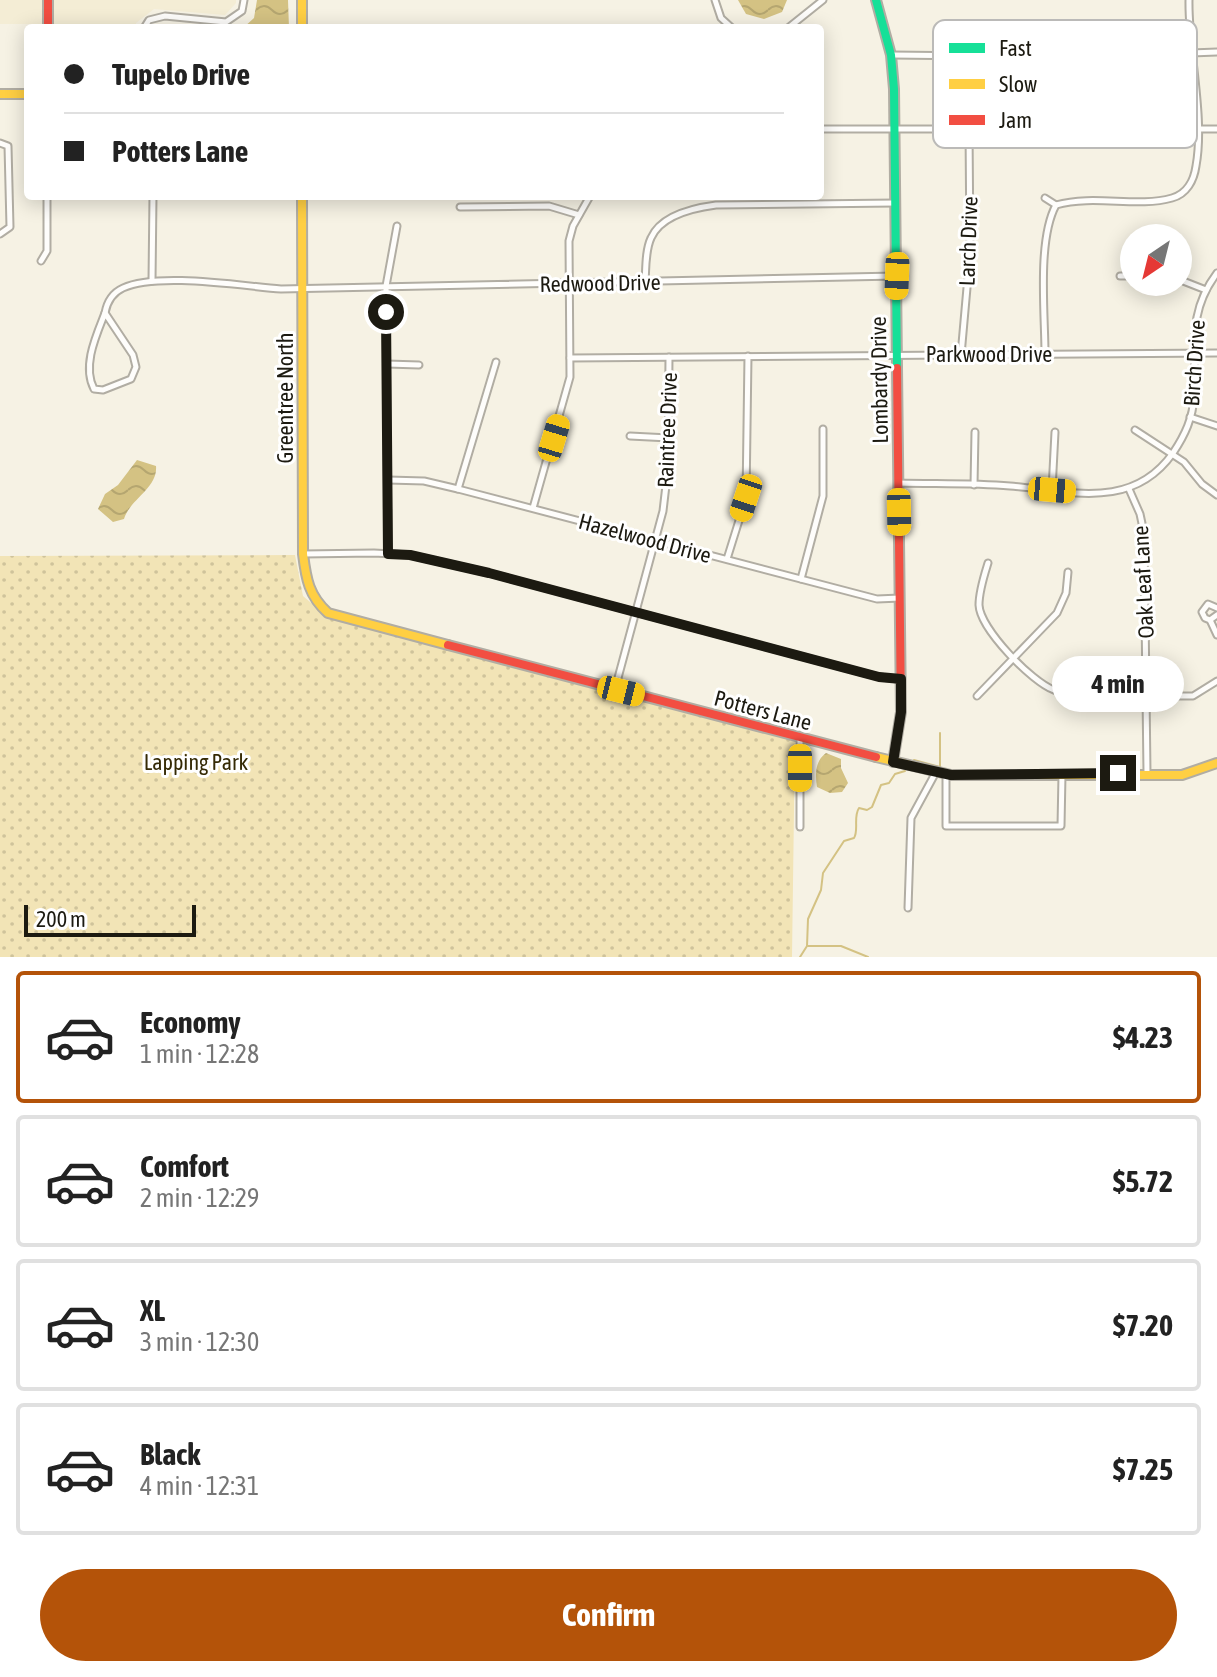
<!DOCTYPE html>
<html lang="en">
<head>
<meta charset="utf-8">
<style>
	body { margin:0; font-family:"Asap Condensed",sans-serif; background:#f6f6f6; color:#222; height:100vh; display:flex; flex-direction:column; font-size:30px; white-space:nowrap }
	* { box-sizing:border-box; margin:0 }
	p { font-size:26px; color:#767676 }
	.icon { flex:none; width:44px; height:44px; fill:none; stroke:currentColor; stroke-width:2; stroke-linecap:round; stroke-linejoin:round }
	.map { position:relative; height:957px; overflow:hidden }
	.panel { display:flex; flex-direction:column; background:#fff; flex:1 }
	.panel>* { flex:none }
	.top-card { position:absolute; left:24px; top:24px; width:800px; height:176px; border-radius:8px; box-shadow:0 4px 20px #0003; display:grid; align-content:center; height:176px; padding:0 40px; background:#fff }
	.needle { width:52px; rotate:215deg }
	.tools { position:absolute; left:1120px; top:224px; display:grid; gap:16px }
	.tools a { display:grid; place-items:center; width:72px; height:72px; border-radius:50%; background:#fff; box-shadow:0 4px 20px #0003; font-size:40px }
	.scale { position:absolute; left:24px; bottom:20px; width:172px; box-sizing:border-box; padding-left:8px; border:4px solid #1c1a11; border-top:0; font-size:22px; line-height:28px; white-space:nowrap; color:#1c1a11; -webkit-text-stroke:6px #fff; paint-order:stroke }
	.end { position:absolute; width:36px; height:36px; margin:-18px; border:10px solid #1c1a11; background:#fff; box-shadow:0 0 0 4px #fff }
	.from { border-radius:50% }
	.bubble { position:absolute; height:56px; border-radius:28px; background:#fff; box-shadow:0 4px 20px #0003; font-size:26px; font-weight:700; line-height:56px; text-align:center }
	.car { position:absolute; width:24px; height:48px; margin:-24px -12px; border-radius:10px; box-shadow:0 0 6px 2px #0007; background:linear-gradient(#f5c518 24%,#345 0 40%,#f5c518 0 76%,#345 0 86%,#f5c518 0) }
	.top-card b { display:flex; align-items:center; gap:28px; height:76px; font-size:30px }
	.top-card b+b { border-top:2px solid #e0e0e0 }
	.top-card i { width:20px; height:20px; background:#222 }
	ul { padding:14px 0 0; list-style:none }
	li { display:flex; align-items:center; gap:24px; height:132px; margin:0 16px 12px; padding:0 24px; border:4px solid #e0e0e0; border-radius:8px }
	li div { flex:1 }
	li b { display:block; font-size:30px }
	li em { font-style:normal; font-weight:700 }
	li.active { border-color:#b45309 }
	li>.icon { width:72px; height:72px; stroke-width:1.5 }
	.action { display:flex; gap:16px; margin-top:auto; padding:16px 40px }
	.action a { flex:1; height:92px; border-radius:48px; background:#b45309; color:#fff; font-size:32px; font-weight:700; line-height:92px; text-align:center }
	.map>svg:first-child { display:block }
</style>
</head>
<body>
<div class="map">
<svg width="1217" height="957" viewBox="0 0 1217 957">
	<defs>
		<pattern id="park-dots" width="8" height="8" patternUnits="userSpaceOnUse" patternTransform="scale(2)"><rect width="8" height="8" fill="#f2e4b6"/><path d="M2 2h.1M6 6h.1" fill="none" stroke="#cfc39b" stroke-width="1.8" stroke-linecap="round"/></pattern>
		<pattern id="water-waves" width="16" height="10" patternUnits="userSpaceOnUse" patternTransform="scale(2)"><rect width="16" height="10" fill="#d4c283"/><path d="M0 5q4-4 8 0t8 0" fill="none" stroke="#b5a670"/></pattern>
	</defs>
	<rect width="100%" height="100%" fill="#f6f2e4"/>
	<polygon fill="#f4edd5" points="0,0 236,0 236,3 225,15 154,9 136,23 136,28 55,28 55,24 0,24"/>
	<polygon fill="url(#park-dots)" points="295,555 303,596 323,613 380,632 795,737 792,957 0,957 0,556"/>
	<g fill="url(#water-waves)">
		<polygon points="257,0 288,0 289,28 243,28 254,18"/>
		<polygon points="738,0 787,0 782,12 764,19 746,14"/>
		<path d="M137 460 156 466C158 488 130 499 124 519L113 522 98 509 105 494 118 485Z"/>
		<path d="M826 753 841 759V768L848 783 842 792 830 793 817 787C815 774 815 761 826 753Z"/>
	</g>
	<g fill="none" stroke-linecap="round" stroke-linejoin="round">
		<g stroke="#d4c283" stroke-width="2">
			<polyline points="914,760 940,767 940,733"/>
			<polyline points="808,946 841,946 868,957"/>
			<path d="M800 957 807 946 808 919 821 890 823 873 844 841 854 838C859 830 853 817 859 808L867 810 872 807 881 785 889 783 895 774 905 771"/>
		</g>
		<defs>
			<g id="street">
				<polyline points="715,0 721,18 732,28"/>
				<polyline points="144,28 149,20 165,16 226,22 242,11 244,0"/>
				<polyline points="788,28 823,0"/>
				<polyline points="1191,53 1217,52"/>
				<polyline points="891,55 980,56"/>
				<polyline points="820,129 1217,129"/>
				<polyline points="0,143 8,146 10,227 0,234"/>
				<polyline points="1045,198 1056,205"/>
				<polyline points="460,207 549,206 579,215"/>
				<polyline points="41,261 47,251 47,196"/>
				<polyline points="1120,276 1134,276"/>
				<polyline points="1178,279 1206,290"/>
				<polyline points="152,281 153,196"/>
				<path d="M645 283C646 269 645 251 651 238 661 215 693 208 716 205L896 203"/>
				<path d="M105 313C107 302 112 293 123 288 158 272 241 286 281 289L896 276"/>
				<path d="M105 313 133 355 136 367 131 379 103 390 94 389C82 366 96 336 105 313Z"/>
				<path d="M1045 354C1045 314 1037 240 1056 205 1095 194 1136 208 1172 198 1187 194 1194 180 1196 166 1205 117 1188 51 1189 0"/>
				<polyline points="961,355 970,254 969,128"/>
				<polyline points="570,358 1217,353"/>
				<polyline points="387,364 419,365"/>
				<polyline points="1190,417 1217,426"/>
				<polyline points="1135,430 1184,462 1202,484 1217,495"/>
				<polyline points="630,436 669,438"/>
				<polyline points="388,480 424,481 458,489 877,599 900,598"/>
				<path d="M899 483C936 484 973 483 1010 486 1070 491 1132 511 1173 453 1185 435 1193 418 1194 396 1197 349 1186 314 1217 273"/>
				<polyline points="974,485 975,432"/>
				<polyline points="458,489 496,362"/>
				<polyline points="1129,489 1140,514 1144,533 1147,773"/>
				<polyline points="1052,490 1055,432"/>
				<polyline points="533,508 570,377 569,241 573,226 590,196"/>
				<polyline points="303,554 374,553 410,555 489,573 879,677 901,679"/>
				<polyline points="388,554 386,286 397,226"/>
				<polyline points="727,559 746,498 748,356"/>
				<path d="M988 563C984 576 979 591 979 605 980 629 1032 682 1054 690 1081 701 1118 694 1147 693"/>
				<polyline points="801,579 823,496 823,429"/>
				<polyline points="1217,608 1208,604 1202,612 1205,618 1210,620 1217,635"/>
				<polyline points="1210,620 1217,615"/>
				<polyline points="615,689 663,511 668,468 669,357"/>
				<polyline points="977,696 1057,613 1066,593 1068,572"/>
				<polyline points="1147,696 1193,696 1217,681"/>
				<polyline points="946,774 946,826 1061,826 1062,775"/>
				<polyline points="800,827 800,738"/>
				<polyline points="908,908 911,818 936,772"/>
			</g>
			<polyline id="fast" points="876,0 891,55 894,89 897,368"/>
			<g id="slow">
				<polyline points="302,0 302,28"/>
				<polyline points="0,94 28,94"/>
				<path d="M302 196 303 554C306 579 309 596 328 613L448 645"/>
				<polyline points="876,757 951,775 1182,775 1217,763"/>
			</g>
			<g id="jam">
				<polyline points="48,0 48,28"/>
				<polyline points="448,645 876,757"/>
				<polyline points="893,762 901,712 897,368"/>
			</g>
		</defs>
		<use href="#street" stroke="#b1ada3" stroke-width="9"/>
		<use href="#fast" stroke="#b1ada3" stroke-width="12"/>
		<use href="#slow" stroke="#b1ada3" stroke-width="12"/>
		<use href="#jam" stroke="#b1ada3" stroke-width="12"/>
		<use href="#street" stroke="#fefdfb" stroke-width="5"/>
		<use href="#fast" stroke="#16e098" stroke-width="8"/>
		<use href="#slow" stroke="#ffcf43" stroke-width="8"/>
		<use href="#jam" stroke="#f24e42" stroke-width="8"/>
	</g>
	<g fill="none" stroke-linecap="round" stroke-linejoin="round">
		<polyline stroke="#1c1a11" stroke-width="10" points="386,312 388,554 410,555 489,573 879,677 901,679 901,712 893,762 951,775 1118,773"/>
	</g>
	<g text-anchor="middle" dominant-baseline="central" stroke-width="6" stroke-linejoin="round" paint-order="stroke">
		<g font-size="22" fill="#1c1a11" stroke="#fff">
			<text transform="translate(968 241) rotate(-88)">Larch Drive</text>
			<text transform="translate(600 283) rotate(-1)">Redwood Drive</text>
			<text x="989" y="354">Parkwood Drive</text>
			<text transform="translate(1194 363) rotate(-86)">Birch Drive</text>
			<text transform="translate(879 380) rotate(-91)">Lombardy Drive</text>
			<text transform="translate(285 398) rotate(-90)">Greentree North</text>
			<text transform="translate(667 430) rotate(-88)">Raintree Drive</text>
			<text transform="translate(645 538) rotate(15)">Hazelwood Drive</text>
			<text transform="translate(1143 582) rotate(-93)">Oak Leaf Lane</text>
			<text transform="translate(763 710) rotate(15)">Potters Lane</text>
		</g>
		<g font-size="22" fill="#352a05" stroke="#fff">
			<text x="196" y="762">Lapping Park</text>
		</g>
	</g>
	<rect x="933" y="20" width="264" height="128" rx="12" fill="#fff" stroke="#bbbab8" stroke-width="2"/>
	<rect x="949" y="43" width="36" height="10" fill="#16e098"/>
	<rect x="949" y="79" width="36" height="10" fill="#ffcf43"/>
	<rect x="949" y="115" width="36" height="10" fill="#f24e42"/>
	<g font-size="22" fill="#1c1a11">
		<text x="999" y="56">Fast</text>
		<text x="999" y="92">Slow</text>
		<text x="999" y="128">Jam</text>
	</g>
</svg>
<div class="tools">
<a><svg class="needle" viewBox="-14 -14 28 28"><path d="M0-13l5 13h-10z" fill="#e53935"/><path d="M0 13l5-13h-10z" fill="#767676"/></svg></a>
</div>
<div class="scale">200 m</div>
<i class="end from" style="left:386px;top:312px"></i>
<i class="end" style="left:1118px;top:773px"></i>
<div class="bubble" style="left:1052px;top:656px;width:132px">4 min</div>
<i class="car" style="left:897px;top:276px;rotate:182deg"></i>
<i class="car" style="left:554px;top:438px;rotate:17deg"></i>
<i class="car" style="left:1052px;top:490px;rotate:95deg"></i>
<i class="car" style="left:746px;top:498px;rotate:198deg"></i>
<i class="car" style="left:899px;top:512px;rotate:179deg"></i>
<i class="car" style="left:621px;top:691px;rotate:104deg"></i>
<i class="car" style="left:800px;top:768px;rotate:180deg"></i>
<div class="top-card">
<b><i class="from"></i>Tupelo Drive</b>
<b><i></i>Potters Lane</b>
</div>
</div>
<section class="panel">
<ul>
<li class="active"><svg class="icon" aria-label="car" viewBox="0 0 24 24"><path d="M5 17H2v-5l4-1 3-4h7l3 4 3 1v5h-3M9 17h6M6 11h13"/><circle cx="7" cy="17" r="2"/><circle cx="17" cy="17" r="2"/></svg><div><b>Economy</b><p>1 min · 12:28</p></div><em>$4.23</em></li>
<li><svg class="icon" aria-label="car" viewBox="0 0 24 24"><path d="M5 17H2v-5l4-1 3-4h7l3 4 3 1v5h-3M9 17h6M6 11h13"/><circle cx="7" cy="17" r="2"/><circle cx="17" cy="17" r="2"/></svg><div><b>Comfort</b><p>2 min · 12:29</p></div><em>$5.72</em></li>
<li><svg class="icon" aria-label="car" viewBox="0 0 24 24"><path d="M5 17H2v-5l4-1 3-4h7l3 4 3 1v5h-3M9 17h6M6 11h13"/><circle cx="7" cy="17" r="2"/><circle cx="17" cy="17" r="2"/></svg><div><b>XL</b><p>3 min · 12:30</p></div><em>$7.20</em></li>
<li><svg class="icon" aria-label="car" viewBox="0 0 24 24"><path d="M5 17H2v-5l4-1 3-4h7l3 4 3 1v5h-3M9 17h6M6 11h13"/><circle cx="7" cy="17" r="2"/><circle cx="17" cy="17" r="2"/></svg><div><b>Black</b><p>4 min · 12:31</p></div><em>$7.25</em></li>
</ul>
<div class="action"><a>Confirm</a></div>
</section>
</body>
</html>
